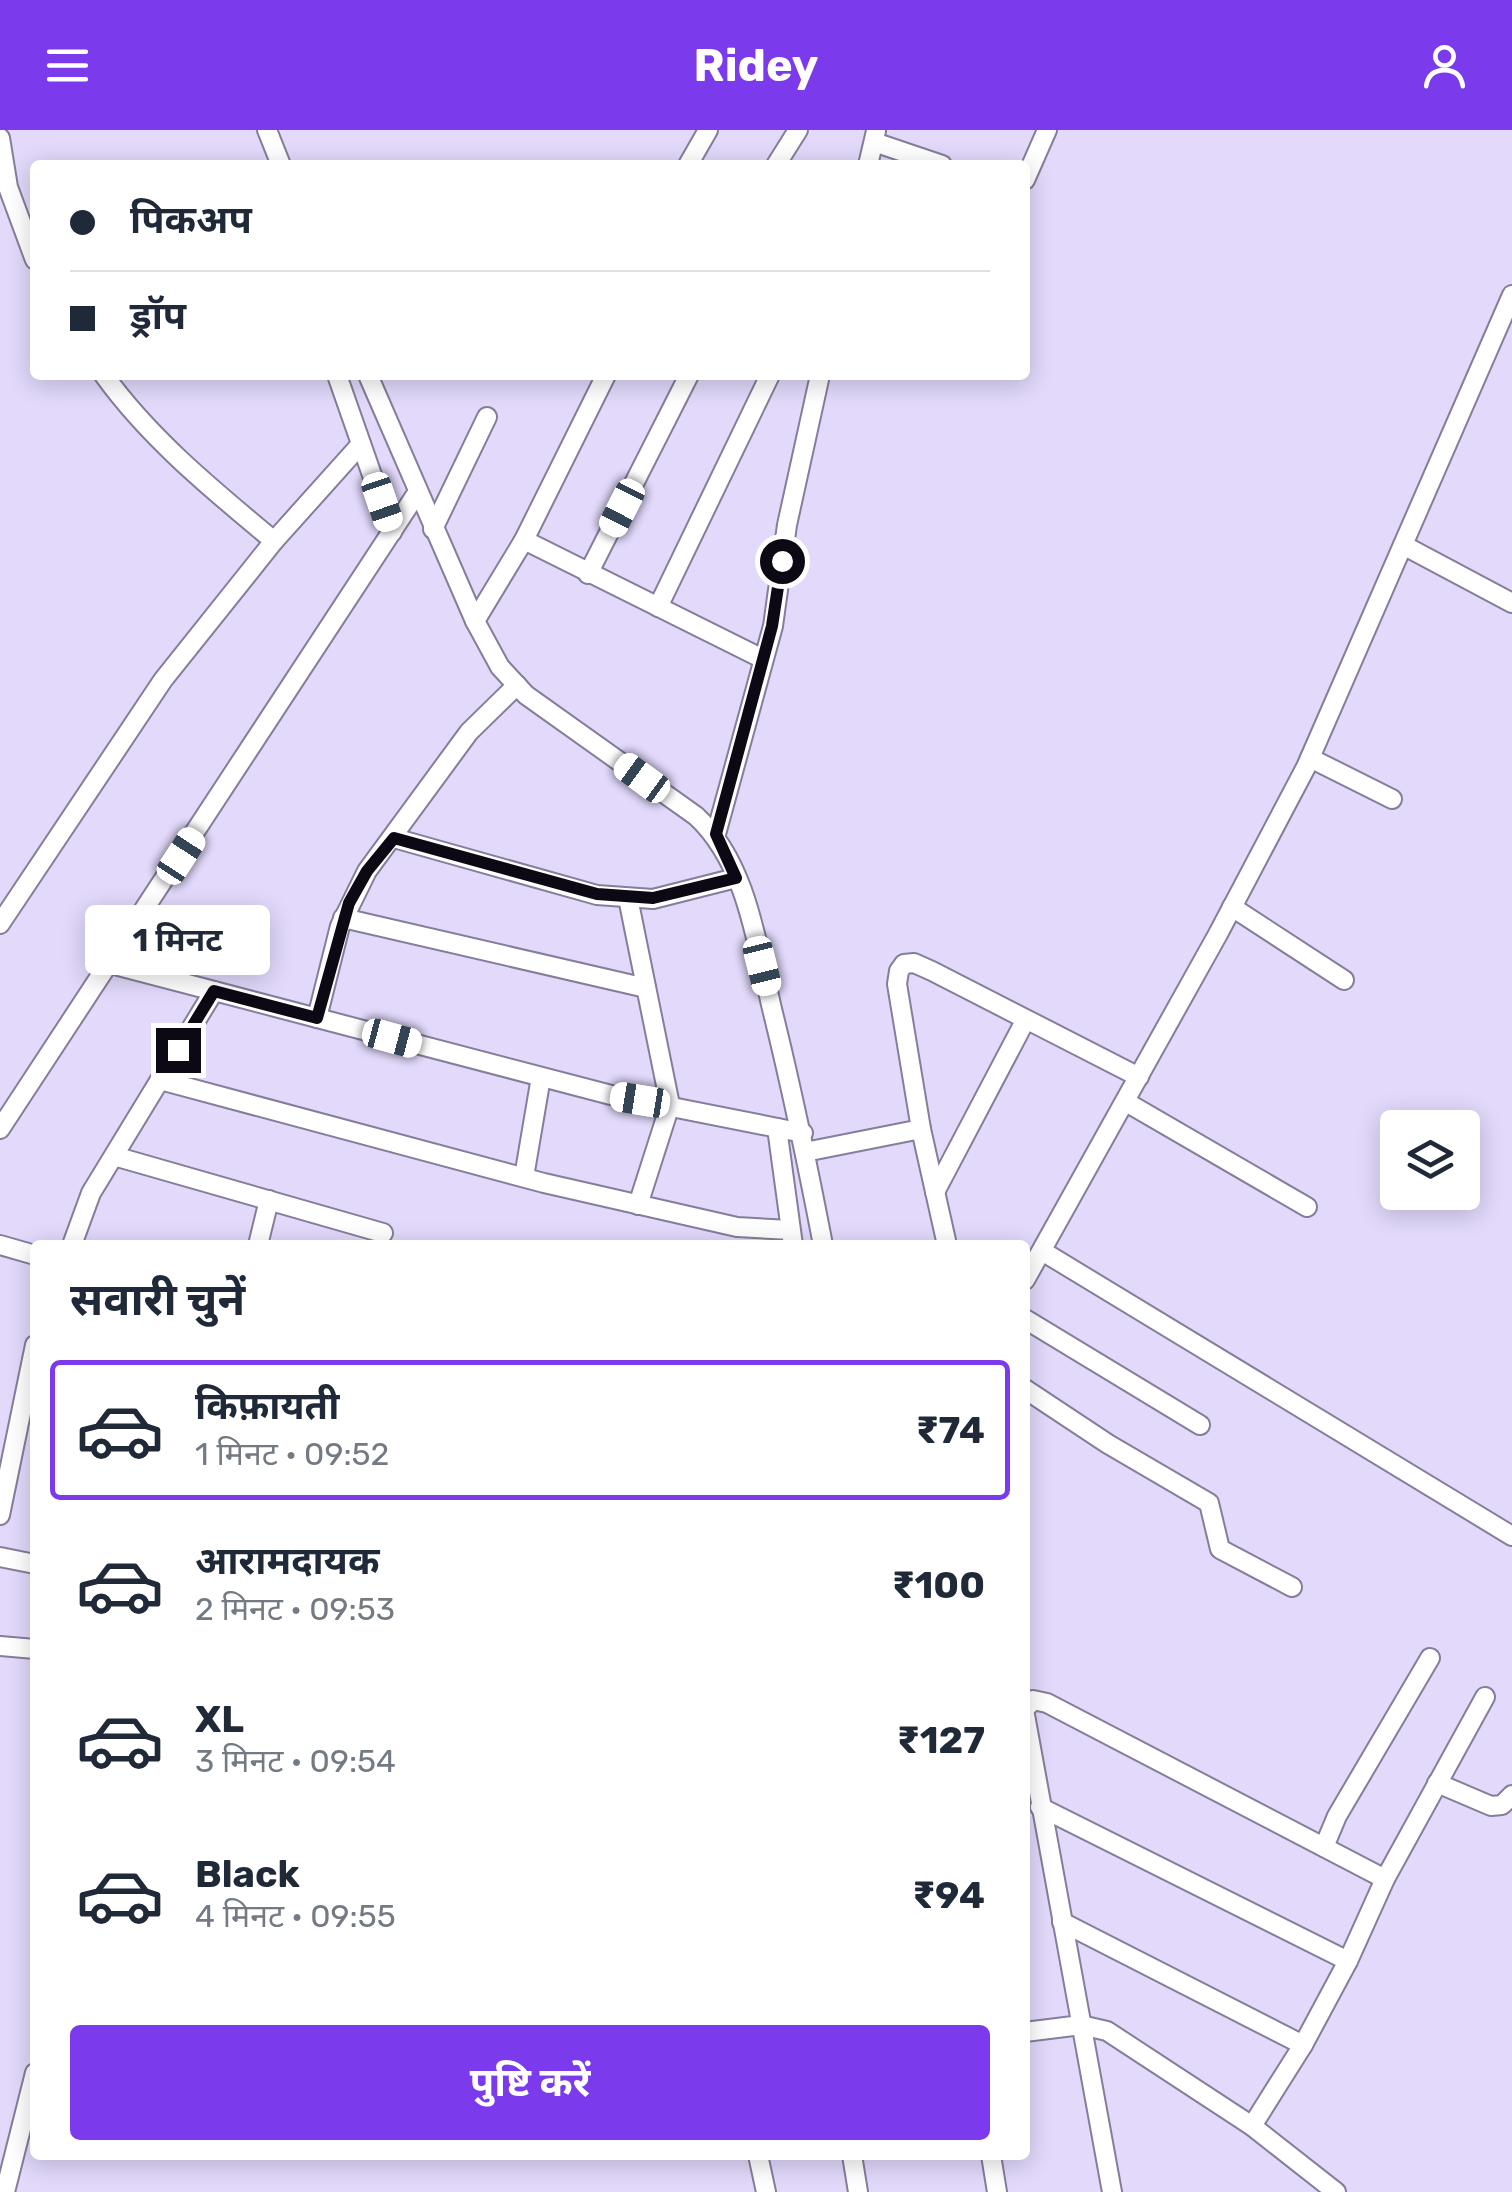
<!DOCTYPE html>
<html lang="hi">
<head>
<meta charset="utf-8">
<style>
	body { margin:0; font-family:Rubik,"Noto Sans Devanagari",sans-serif; background:#f6f6f7; color:#1f2937; height:100vh; display:flex; flex-direction:column; font-size:38px; white-space:nowrap }
	* { box-sizing:border-box; margin:0 }
	p { font-size:32px; color:#747a83 }
	.icon { flex:none; width:55px; height:55px; fill:none; stroke:currentColor; stroke-width:2; stroke-linecap:round; stroke-linejoin:round }
	.map { position:relative; flex:1; overflow:hidden }
	.drawer { position:absolute; left:30px; top:1110px; width:1000px; height:920px; display:flex; flex-direction:column; background:#fff; border-radius:10px; box-shadow:0 5px 25px #0003 }
	.drawer>* { flex:none }
	.guide { position:absolute; left:30px; top:30px; width:1000px; height:220px; border-radius:10px; box-shadow:0 5px 25px #0003; display:grid; align-content:center; height:220px; padding:0 40px; background:#fff }
	.tools { position:absolute; left:1380px; top:980px; display:grid; gap:20px }
	.tools a { display:grid; place-items:center; width:100px; height:100px; border-radius:10px; background:#fff; box-shadow:0 5px 25px #0003; font-size:50px }
	.end { position:absolute; width:45px; height:45px; margin:-22px; border:12px solid #0c0914; background:#fff; box-shadow:0 0 0 5px #fff }
	.from { border-radius:50% }
	.bubble { position:absolute; height:70px; border-radius:10px; background:#fff; box-shadow:0 5px 25px #0003; font-size:32px; font-weight:700; line-height:70px; text-align:center }
	.car { position:absolute; width:30px; height:60px; margin:-30px -15px; border-radius:12px; box-shadow:0 0 8px 2px #0007; background:linear-gradient(#fff 24%,#345 0 40%,#fff 0 76%,#345 0 86%,#fff 0) }
	.guide b { display:flex; align-items:center; gap:35px; height:95px; font-size:38px }
	.guide b+b { border-top:2px solid #e0e1e3 }
	.guide i { width:25px; height:25px; background:#1f2937 }
	ul { padding:0; list-style:none }
	li { display:flex; align-items:center; gap:30px; height:140px; margin:0 20px 15px; padding:0 20px; border:5px solid transparent; border-radius:10px }
	li div { flex:1 }
	li b { display:block; font-size:38px }
	li em { font-style:normal; font-weight:700 }
	li.on { border-color:#7c3aed }
	li>.icon { width:90px; height:90px; stroke-width:1.5 }
	h2 { padding:0 40px; font-size:45px; line-height:120px }
	.cta { display:flex; gap:20px; margin-top:auto; padding:20px 40px }
	.cta a { flex:1; height:115px; border-radius:10px; background:#7c3aed; color:#fff; font-size:40px; font-weight:700; line-height:115px; text-align:center }
	header { display:flex; justify-content:space-between; align-items:center; height:130px; padding:0 40px; background:#7c3aed; color:#fff; font-size:45px; font-weight:700 }
	.map>svg:first-child { display:block }
</style>
</head>
<body>
<header><svg class="icon" aria-label="menu" viewBox="0 0 24 24"><path d="M4 6h16M4 12h16M4 18h16"/></svg>Ridey<svg class="icon" aria-label="person" viewBox="0 0 24 24"><circle cx="12" cy="8" r="4"/><path d="M4 21q1-7 8-7t8 7"/></svg></header>
<div class="map">
<svg width="1512" height="2062" viewBox="0 0 1512 2062">
	<rect width="100%" height="100%" fill="#e2d9fb"/>
	<g fill="none" stroke-linecap="round" stroke-linejoin="round">
		<defs>
			<g id="minor">
				<polyline points="267,0 281,35"/>
				<polyline points="0,8 8,57 35,130"/>
				<polyline points="874,12 942,35"/>
				<polyline points="688,35 708,0"/>
				<polyline points="776,35 798,0"/>
				<polyline points="868,35 876,1"/>
				<polyline points="1025,50 1047,0"/>
				<path d="M104 245C150 309 214 361 274 411"/>
				<polyline points="337,245 392,402"/>
				<path d="M368 245 475 491 500 537 526 565 696 686C748 734 757 817 773 883 792 960 808 1037 823 1115"/>
				<polyline points="433,399 487,287"/>
				<polyline points="524,410 761,528"/>
				<polyline points="1403,415 1512,473"/>
				<polyline points="588,444 689,245"/>
				<polyline points="658,477 770,245"/>
				<polyline points="475,491 524,410 606,245"/>
				<polyline points="1310,628 1392,669"/>
				<polyline points="716,704 773,496 787,395 820,245"/>
				<polyline points="394,708 597,765 653,769 736,748"/>
				<polyline points="628,768 670,975 638,1075"/>
				<polyline points="1232,777 1344,850"/>
				<polyline points="343,788 646,858"/>
				<polyline points="0,794 163,550 274,411 361,314"/>
				<polyline points="111,834 611,965 803,1003"/>
				<polyline points="317,888 340,796 367,741 469,602 517,555"/>
				<polyline points="160,950 544,1053 737,1097 790,1100"/>
				<polyline points="1126,972 1307,1077"/>
				<polyline points="777,998 793,1115"/>
				<polyline points="0,999 417,363"/>
				<polyline points="805,1022 921,999"/>
				<polyline points="114,1026 383,1103"/>
				<polyline points="524,1047 541,947"/>
				<polyline points="935,1062 1025,891"/>
				<polyline points="0,1115 35,1125"/>
				<polyline points="72,1115 91,1063 214,861"/>
				<polyline points="258,1115 269,1070"/>
				<polyline points="947,1115 921,999 897,854 899,841 904,834 914,833 932,841 1139,947"/>
				<polyline points="1042,1121 1512,1406"/>
				<polyline points="1025,1150 1218,804 1306,637 1512,165"/>
				<polyline points="1025,1189 1200,1295"/>
				<polyline points="1025,1259 1108,1314 1209,1373 1220,1419 1292,1457"/>
				<polyline points="0,1385 35,1215"/>
				<polyline points="0,1427 35,1434"/>
				<polyline points="0,1516 35,1519"/>
				<polyline points="1025,1579 1033,1570 1047,1573 1385,1749"/>
				<polyline points="1025,1585 1112,2062"/>
				<polyline points="1437,1653 1491,1676 1502,1675 1512,1665"/>
				<polyline points="1040,1677 1348,1831"/>
				<polyline points="1324,1717 1337,1686 1430,1528"/>
				<polyline points="1062,1792 1303,1915"/>
				<polyline points="1025,1902 1081,1895 1107,1901 1252,1996 1336,2062"/>
				<polyline points="1252,1996 1303,1915 1348,1831 1385,1749 1485,1567"/>
				<polyline points="758,2025 766,2062"/>
				<polyline points="852,2025 858,2062"/>
				<polyline points="991,2025 997,2062"/>
				<polyline points="5,2062 35,1943"/>
			</g>
		</defs>
		<use href="#minor" stroke="#867d9b" stroke-width="22"/>
		<use href="#minor" stroke="#fff" stroke-width="18"/>
	</g>
	<g fill="none" stroke-linecap="round" stroke-linejoin="round">
		<polyline stroke="#0c0914" stroke-width="12" points="178,920 214,861 317,888 349,773 367,741 394,708 597,764 653,768 736,748 716,704 772,496 782,431"/>
	</g>
</svg>
<div class="tools">
<a><svg class="icon" aria-label="layers" viewBox="0 0 24 24"><path d="M12 4l9 5-9 5-9-5zM3 14l9 5 9-5"/></svg></a>
</div>
<i class="end from" style="left:782px;top:431px"></i>
<i class="end" style="left:178px;top:920px"></i>
<div class="bubble" style="left:85px;top:775px;width:185px">1 मिनट</div>
<i class="car" style="left:382px;top:372px;rotate:161deg"></i>
<i class="car" style="left:622px;top:378px;rotate:207deg"></i>
<i class="car" style="left:642px;top:648px;rotate:306deg"></i>
<i class="car" style="left:181px;top:726px;rotate:33deg"></i>
<i class="car" style="left:762px;top:836px;rotate:166deg"></i>
<i class="car" style="left:392px;top:908px;rotate:105deg"></i>
<i class="car" style="left:640px;top:970px;rotate:279deg"></i>
<div class="guide">
<b><i class="from"></i>पिकअप</b>
<b><i></i>ड्रॉप</b>
</div>
<section class="drawer">
<h2>सवारी चुनें</h2>
<ul>
<li class="on"><svg class="icon" aria-label="car" viewBox="0 0 24 24"><path d="M5 17H2v-5l4-1 3-4h7l3 4 3 1v5h-3M9 17h6M6 11h13"/><circle cx="7" cy="17" r="2"/><circle cx="17" cy="17" r="2"/></svg><div><b>किफ़ायती</b><p>1 मिनट · 09:52</p></div><em>₹74</em></li>
<li><svg class="icon" aria-label="car" viewBox="0 0 24 24"><path d="M5 17H2v-5l4-1 3-4h7l3 4 3 1v5h-3M9 17h6M6 11h13"/><circle cx="7" cy="17" r="2"/><circle cx="17" cy="17" r="2"/></svg><div><b>आरामदायक</b><p>2 मिनट · 09:53</p></div><em>₹100</em></li>
<li><svg class="icon" aria-label="car" viewBox="0 0 24 24"><path d="M5 17H2v-5l4-1 3-4h7l3 4 3 1v5h-3M9 17h6M6 11h13"/><circle cx="7" cy="17" r="2"/><circle cx="17" cy="17" r="2"/></svg><div><b>XL</b><p>3 मिनट · 09:54</p></div><em>₹127</em></li>
<li><svg class="icon" aria-label="car" viewBox="0 0 24 24"><path d="M5 17H2v-5l4-1 3-4h7l3 4 3 1v5h-3M9 17h6M6 11h13"/><circle cx="7" cy="17" r="2"/><circle cx="17" cy="17" r="2"/></svg><div><b>Black</b><p>4 मिनट · 09:55</p></div><em>₹94</em></li>
</ul>
<div class="cta"><a>पुष्टि करें</a></div>
</section>
</div>
</body>
</html>
